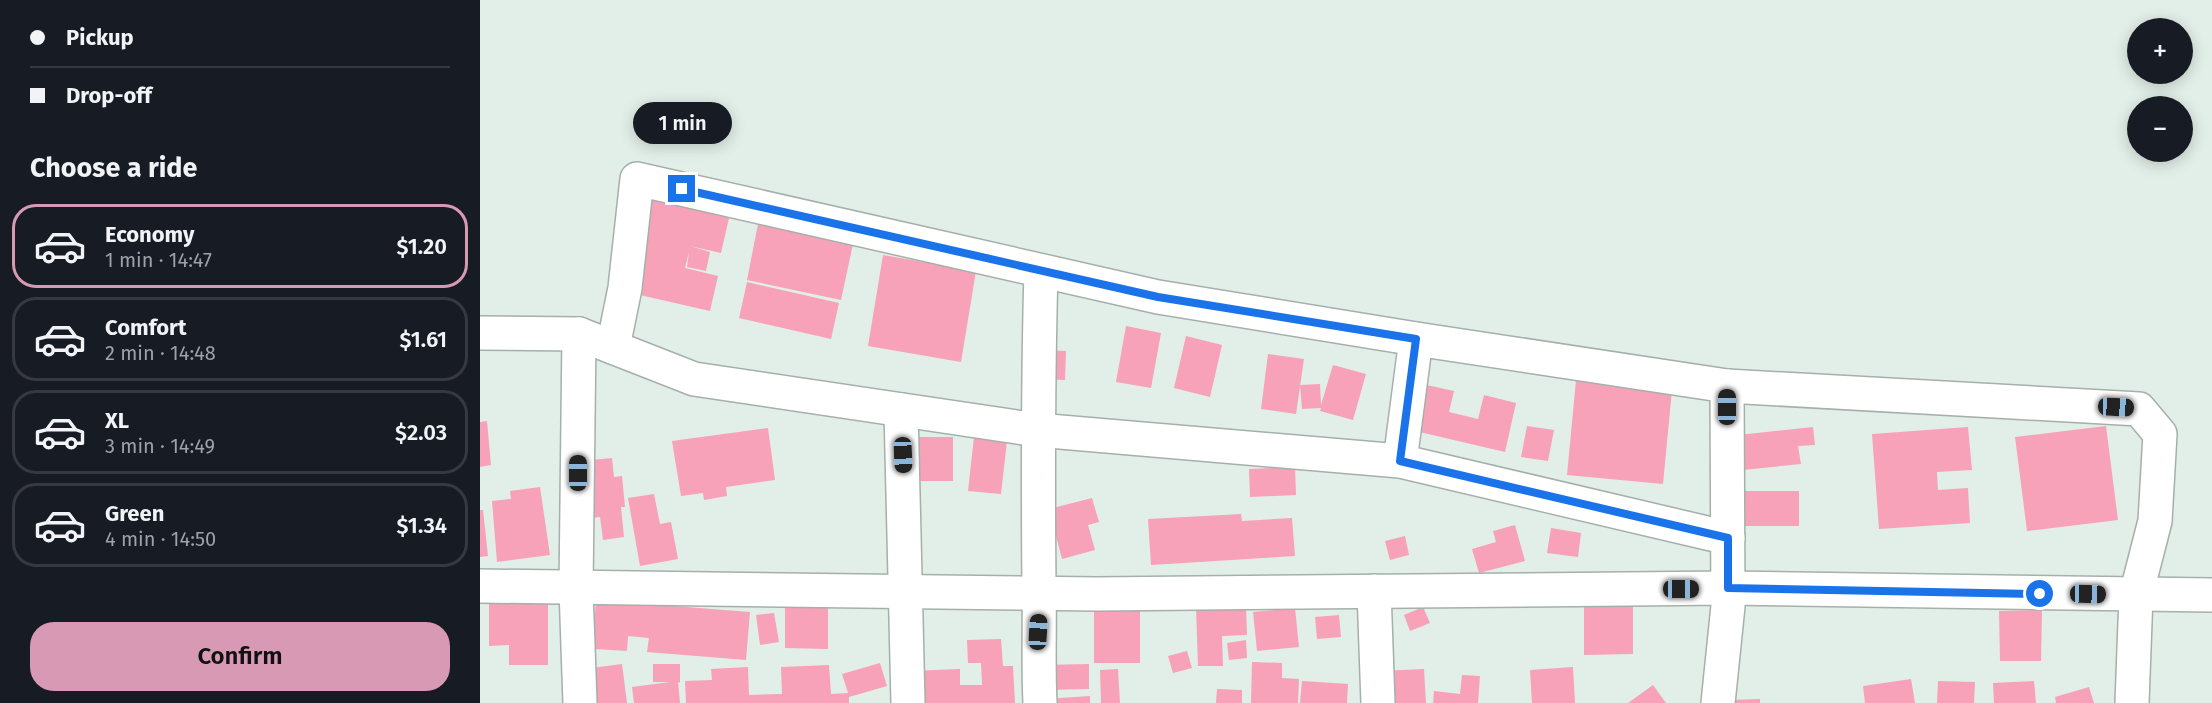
<!DOCTYPE html>
<html lang="en">
<head>
<meta charset="utf-8">
<style>
	body { margin:0; font-family:"Fira Sans",sans-serif; background:#242831; color:#f1f3f6; height:100vh; display:flex; flex-direction:column; font-size:22px; white-space:nowrap }
	* { box-sizing:border-box; margin:0 }
	p { font-size:20px; color:#9ea1a6 }
	.icon { flex:none; width:33px; height:33px; fill:none; stroke:currentColor; stroke-width:2; stroke-linecap:round; stroke-linejoin:round }
	.map { position:relative; flex:1; overflow:hidden }
	.drawer { display:flex; flex-direction:column; background:#171b24; width:480px }
	.drawer>* { flex:none }
	.guide { display:grid; align-content:center; height:132px; padding:0 30px; background:#171b24 }
	.tools { position:absolute; left:1647px; top:18px; display:grid; gap:12px }
	.tools a { display:grid; place-items:center; width:66px; height:66px; border-radius:50%; background:#171b24; box-shadow:0 3px 15px #0003; font-size:30px }
	.end { position:absolute; width:27px; height:27px; margin:-14px; border:8px solid #1a73e8; background:#fff; box-shadow:0 0 0 3px #fff }
	.from { border-radius:50% }
	.bubble { position:absolute; height:42px; border-radius:21px; background:#171b24; box-shadow:0 3px 15px #0003; font-size:20px; font-weight:600; line-height:42px; text-align:center }
	.car { position:absolute; width:18px; height:36px; margin:-18px -9px; border-radius:8px; box-shadow:0 0 4px 2px #0007; background:linear-gradient(#222 24%,#8ab4d8 0 40%,#222 0 76%,#8ab4d8 0 86%,#222 0) }
	.guide b { display:flex; align-items:center; gap:21px; height:57px; font-size:22px }
	.guide b+b { border-top:2px solid #363941 }
	.guide i { width:15px; height:15px; background:#f1f3f6 }
	ul { padding:0; list-style:none }
	li { display:flex; align-items:center; gap:18px; height:84px; margin:0 12px 9px; padding:0 18px; border:3px solid #363941; border-radius:24px }
	li div { flex:1 }
	li b { display:block; font-size:22px }
	li em { font-style:normal; font-weight:600 }
	li.active { border-color:#d799b3 }
	li>.icon { width:54px; height:54px; stroke-width:1.5 }
	h2 { padding:0 30px; font-size:27px; line-height:72px }
	.action { display:flex; gap:12px; margin-top:auto; padding:12px 30px }
	.action a { flex:1; height:69px; border-radius:24px; background:#d799b3; color:#111; font-size:24px; font-weight:600; line-height:69px; text-align:center }
	main { display:flex; flex:1; min-height:0 }
	.map>svg:first-child { display:block }
</style>
</head>
<body>
<main>
<section class="drawer">
<div class="guide">
<b><i class="from"></i>Pickup</b>
<b><i></i>Drop-off</b>
</div>
<h2>Choose a ride</h2>
<ul>
<li class="active"><svg class="icon" aria-label="car" viewBox="0 0 24 24"><path d="M5 17H2v-5l4-1 3-4h7l3 4 3 1v5h-3M9 17h6M6 11h13"/><circle cx="7" cy="17" r="2"/><circle cx="17" cy="17" r="2"/></svg><div><b>Economy</b><p>1 min · 14:47</p></div><em>$1.20</em></li>
<li><svg class="icon" aria-label="car" viewBox="0 0 24 24"><path d="M5 17H2v-5l4-1 3-4h7l3 4 3 1v5h-3M9 17h6M6 11h13"/><circle cx="7" cy="17" r="2"/><circle cx="17" cy="17" r="2"/></svg><div><b>Comfort</b><p>2 min · 14:48</p></div><em>$1.61</em></li>
<li><svg class="icon" aria-label="car" viewBox="0 0 24 24"><path d="M5 17H2v-5l4-1 3-4h7l3 4 3 1v5h-3M9 17h6M6 11h13"/><circle cx="7" cy="17" r="2"/><circle cx="17" cy="17" r="2"/></svg><div><b>XL</b><p>3 min · 14:49</p></div><em>$2.03</em></li>
<li><svg class="icon" aria-label="car" viewBox="0 0 24 24"><path d="M5 17H2v-5l4-1 3-4h7l3 4 3 1v5h-3M9 17h6M6 11h13"/><circle cx="7" cy="17" r="2"/><circle cx="17" cy="17" r="2"/></svg><div><b>Green</b><p>4 min · 14:50</p></div><em>$1.34</em></li>
</ul>
<div class="action"><a>Confirm</a></div>
</section>
<div class="map">
<svg width="1732" height="703" viewBox="0 0 1732 703">
	<rect width="100%" height="100%" fill="#e2eee8"/>
	<g fill="#f7a2b8">
		<polygon points="159,196 249,218 241,253 210,246 230,252 226,271 207,267 209,252 205,268 238,276 230,311 138,290"/>
		<polygon points="278,224 373,244 361,300 267,280"/>
		<polygon points="403,255 496,271 481,362 388,346"/>
		<polygon points="267,282 359,303 351,339 259,318"/>
		<polygon points="646,326 681,333 671,388 636,382"/>
		<polygon points="706,336 742,345 730,397 694,388"/>
		<polygon points="562,350 586,351 585,380 561,379"/>
		<polygon points="788,354 824,359 816,414 781,409"/>
		<polygon points="853,365 886,374 873,420 840,411 841,408 822,409 820,385 840,384 841,405"/>
		<polygon points="1096,380 1192,390 1183,484 1087,475"/>
		<polygon points="942,384 974,391 969,412 998,419 1004,395 1036,403 1025,452 931,430"/>
		<polygon points="7,421 11,465 0,467 0,422"/>
		<polygon points="1047,426 1074,430 1068,461 1041,457"/>
		<polygon points="1626,426 1638,520 1547,531 1535,437"/>
		<polygon points="1333,427 1335,445 1318,446 1321,464 1253,471 1249,436"/>
		<polygon points="1488,427 1492,470 1457,472 1458,490 1488,488 1490,523 1399,529 1392,434"/>
		<polygon points="288,428 295,480 246,487 247,496 224,500 223,493 201,496 192,441"/>
		<rect x="426" y="437" width="47" height="44"/>
		<polygon points="494,437 527,441 521,494 488,491"/>
		<polygon points="132,458 134,477 142,476 145,507 141,507 144,537 123,540 120,517 97,519 91,462"/>
		<polygon points="815,467 816,495 770,497 769,469"/>
		<polygon points="60,487 70,555 17,562 12,501 31,499 30,491"/>
		<rect x="1252" y="491" width="67" height="35"/>
		<polygon points="174,494 180,524 191,522 198,559 160,566 148,498"/>
		<polygon points="612,498 619,522 608,525 615,550 582,559 569,509"/>
		<polygon points="0,510 3,510 8,556 0,557"/>
		<polygon points="761,514 762,521 812,518 815,556 671,565 668,519"/>
		<polygon points="1035,525 1045,561 999,573 992,549 1016,542 1013,531"/>
		<polygon points="1071,528 1101,533 1098,557 1067,553"/>
		<polygon points="925,536 929,555 910,560 905,541"/>
		<polygon points="116,600 270,612 266,660 167,652 169,638 148,636 147,651 98,648 99,625 114,627"/>
		<polygon points="68,601 68,665 29,665 29,645 9,646 9,602"/>
		<polygon points="305,603 348,603 348,649 305,648"/>
		<polygon points="766,605 767,635 742,636 743,666 718,666 716,607"/>
		<polygon points="1153,605 1153,654 1104,655 1104,606"/>
		<polygon points="943,607 950,623 930,631 924,615"/>
		<rect x="614" y="608" width="46" height="55"/>
		<polygon points="815,608 819,647 777,651 773,612"/>
		<polygon points="1562,610 1561,661 1520,661 1519,611"/>
		<polygon points="294,613 299,642 280,645 276,615"/>
		<polygon points="859,615 861,637 837,639 835,617"/>
		<polygon points="521,639 523,666 533,666 535,703 430,703 428,671 480,669 480,685 502,685 501,663 488,663 487,640"/>
		<polygon points="766,640 767,658 749,660 747,643"/>
		<polygon points="707,651 712,668 693,673 688,656"/>
		<polygon points="772,662 802,663 802,678 819,679 818,703 771,703"/>
		<polygon points="400,663 407,686 369,697 369,703 206,703 205,681 232,680 231,669 268,667 269,695 302,694 301,667 349,665 351,694 368,693 362,674"/>
		<polygon points="142,664 147,703 100,703 96,670"/>
		<polygon points="173,664 200,664 200,683 198,682 200,703 154,703 152,687 190,682 173,682"/>
		<polygon points="609,664 609,689 562,690 561,665"/>
		<polygon points="1093,667 1095,703 1052,703 1050,670"/>
		<polygon points="638,669 640,703 621,703 620,670"/>
		<polygon points="944,669 946,703 903,703 901,671"/>
		<polygon points="982,675 1000,676 998,703 953,703 954,691 980,694"/>
		<polygon points="1431,679 1435,703 1385,703 1383,686"/>
		<polygon points="822,681 868,684 867,703 820,703"/>
		<polygon points="1458,681 1495,682 1494,703 1457,703"/>
		<polygon points="1554,681 1556,703 1514,703 1513,683"/>
		<polygon points="1173,685 1186,703 1148,703"/>
		<polygon points="1609,687 1614,703 1576,703 1575,697"/>
		<polygon points="737,689 762,690 762,703 736,703"/>
		<polygon points="610,696 610,703 564,703 564,699"/>
		<polygon points="1280,699 1280,703 1249,703 1249,700"/>
	</g>
	<g fill="none" stroke-linecap="round" stroke-linejoin="round">
		<defs>
			<g id="minor">
				<polyline points="0,333 99,334 214,379 557,430 920,461 1248,538"/>
				<polyline points="99,334 96,589 100,703"/>
				<polyline points="133,347 145,288 157,179 678,297 936,339 1247,386 1659,409 1680,434 1675,521 1656,595 1652,703"/>
				<polyline points="421,410 428,703"/>
				<polyline points="920,461 936,339"/>
				<polyline points="0,586 617,594 1248,588 1732,595"/>
				<polyline points="894,591 898,703"/>
				<path d="M560 703C558 663 560 628 559 589 558 483 558 377 561 271"/>
				<polyline points="1238,703 1248,606 1247,386"/>
			</g>
		</defs>
		<use href="#minor" stroke="#a5b0aa" stroke-width="36"/>
		<use href="#minor" stroke="#fff" stroke-width="33"/>
	</g>
	<g fill="none" stroke-linecap="round" stroke-linejoin="round">
		<polyline stroke="#1a73e8" stroke-width="8" points="202,189 678,297 936,339 920,461 1248,538 1248,588 1560,594"/>
	</g>
</svg>
<div class="tools">
<a>+</a>
<a>−</a>
</div>
<i class="end from" style="left:1560px;top:594px"></i>
<i class="end" style="left:202px;top:189px"></i>
<div class="bubble" style="left:153px;top:102px;width:99px">1 min</div>
<i class="car" style="left:1247px;top:407px;rotate:0deg"></i>
<i class="car" style="left:1636px;top:407px;rotate:93deg"></i>
<i class="car" style="left:423px;top:455px;rotate:178deg"></i>
<i class="car" style="left:98px;top:473px;rotate:0deg"></i>
<i class="car" style="left:1201px;top:589px;rotate:90deg"></i>
<i class="car" style="left:1608px;top:594px;rotate:91deg"></i>
<i class="car" style="left:558px;top:632px;rotate:3deg"></i>
</div>
</main>
</body>
</html>
